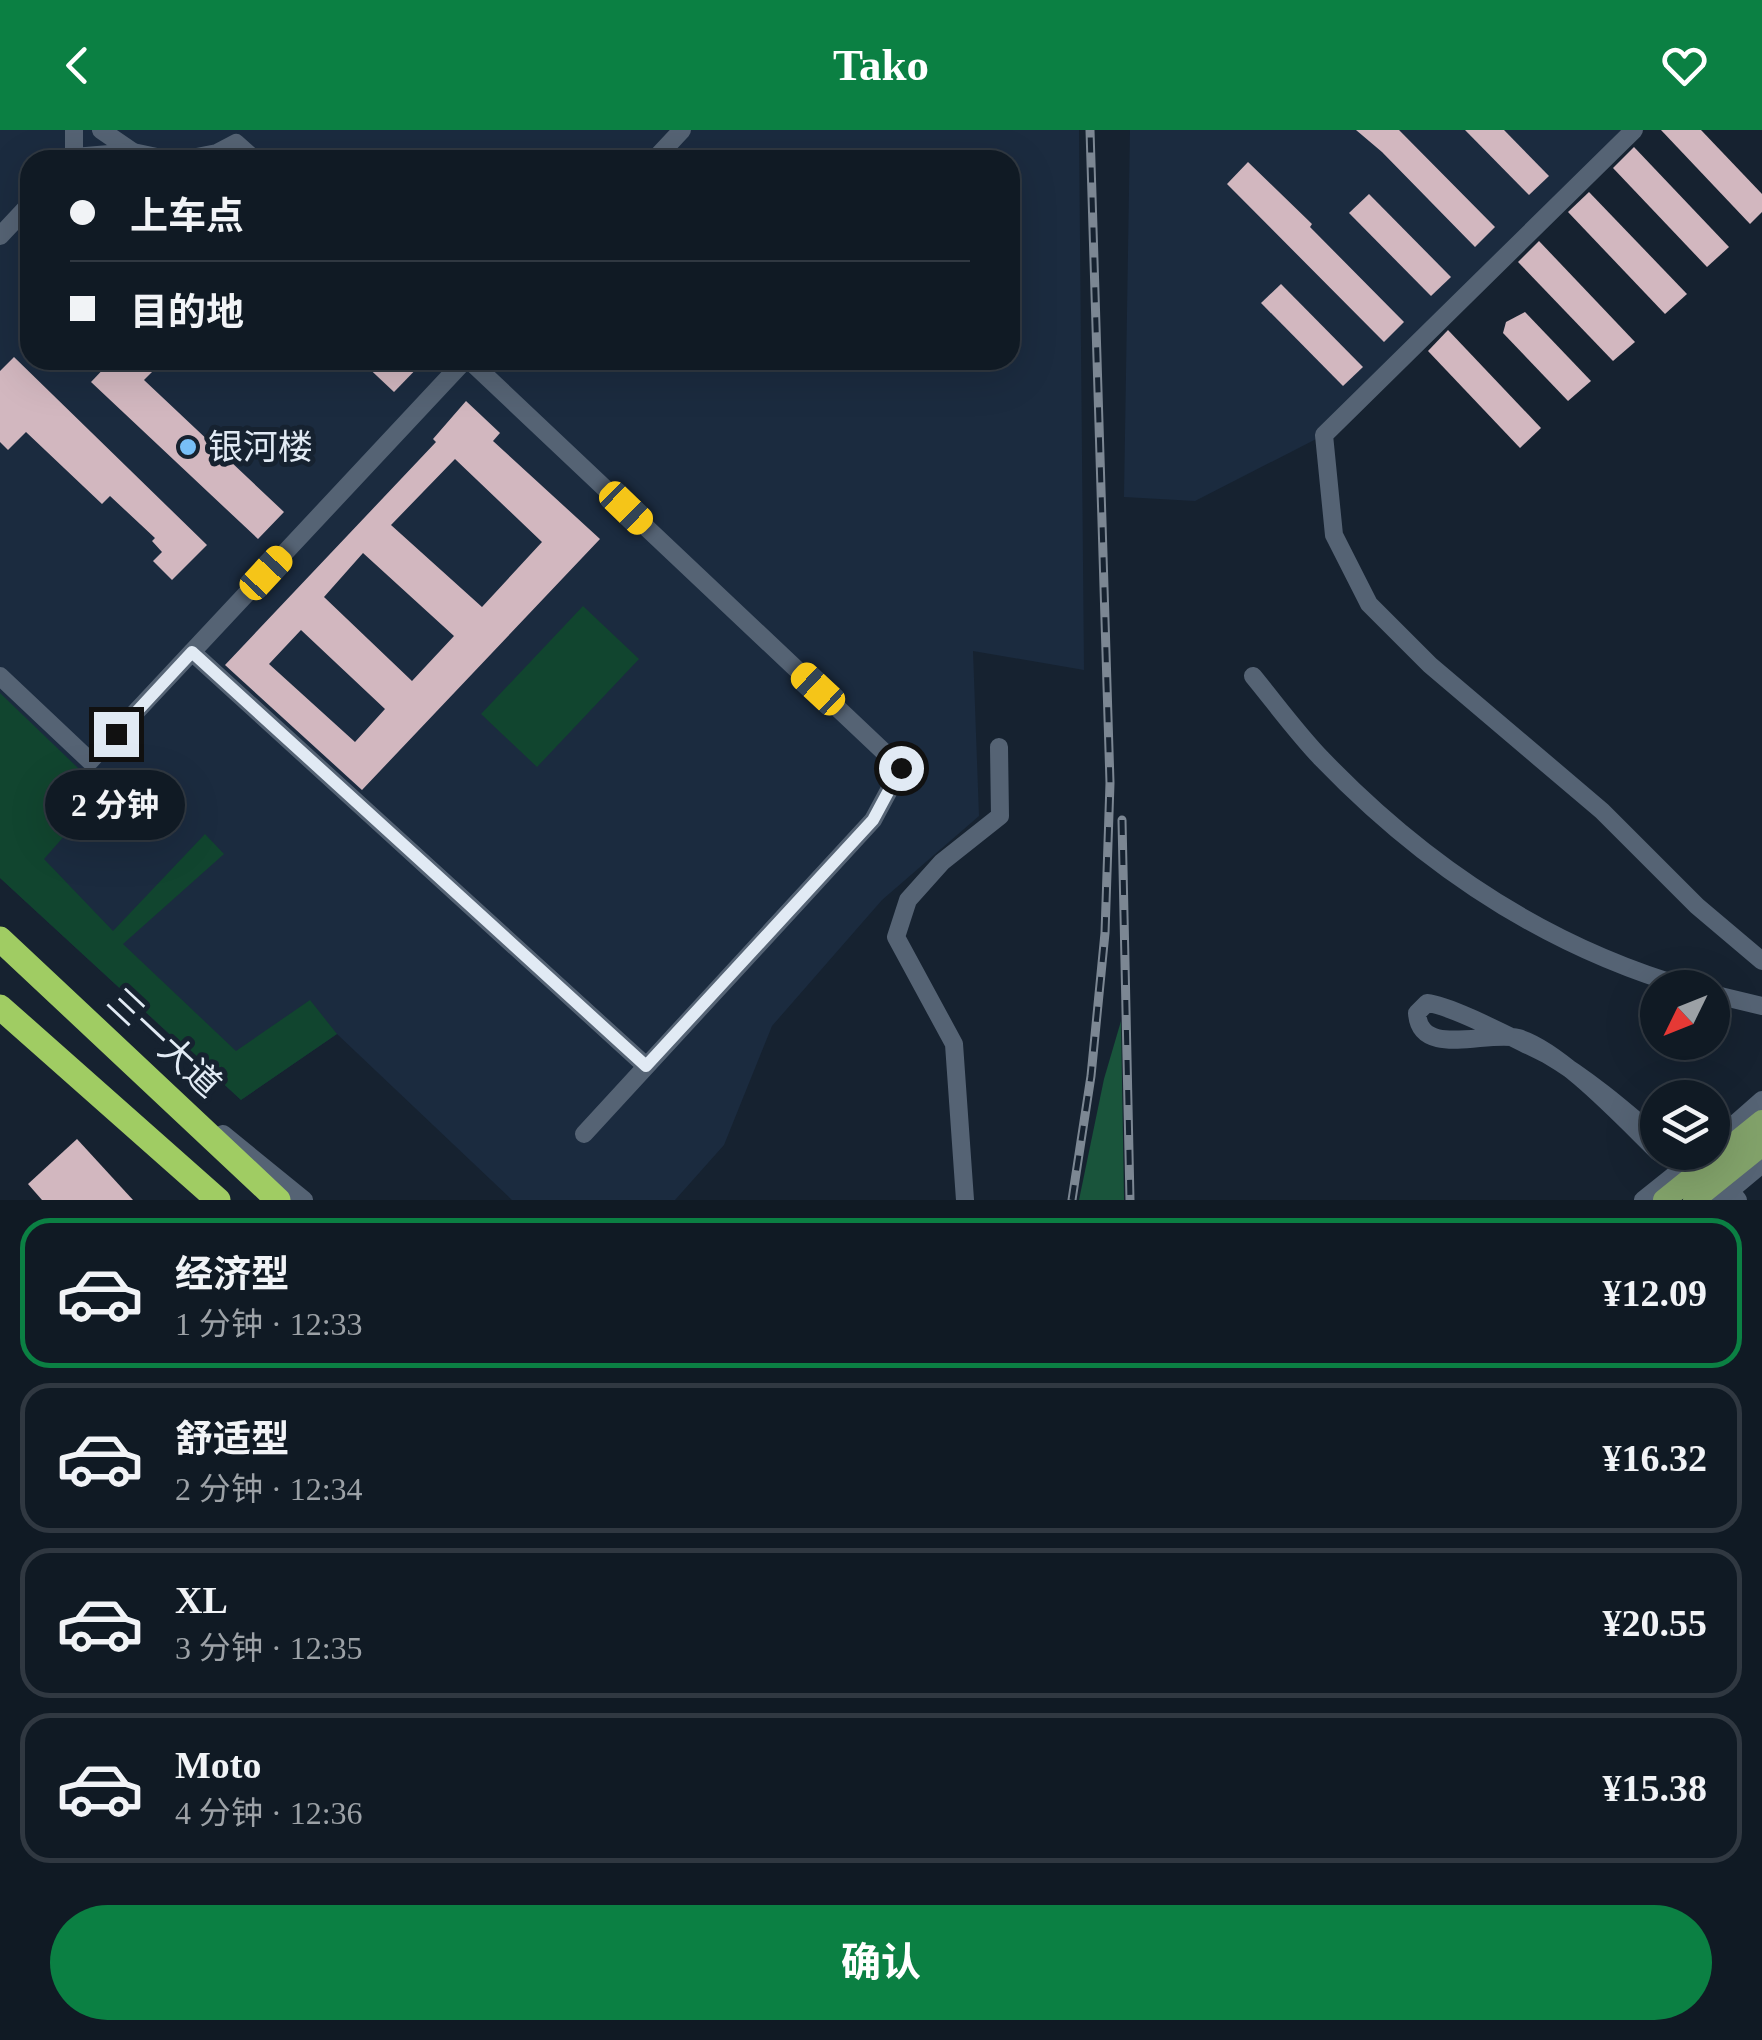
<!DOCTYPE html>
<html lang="zh">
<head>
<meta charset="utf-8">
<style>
	body { margin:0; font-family:"Times New Roman","Noto Sans SC",serif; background:#19232c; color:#f1f3f6; height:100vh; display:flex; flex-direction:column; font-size:38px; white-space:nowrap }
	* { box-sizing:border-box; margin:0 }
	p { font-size:32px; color:#9ca1a6 }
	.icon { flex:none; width:55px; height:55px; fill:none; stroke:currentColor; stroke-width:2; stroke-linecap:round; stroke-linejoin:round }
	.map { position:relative; height:1070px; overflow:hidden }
	.panel { display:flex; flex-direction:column; background:#101a24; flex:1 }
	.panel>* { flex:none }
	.top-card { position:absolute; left:20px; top:20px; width:1000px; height:220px; border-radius:30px; box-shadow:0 10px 40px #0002,0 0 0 2px #303841; display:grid; align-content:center; height:220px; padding:0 50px; background:#101a24 }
	.needle { width:65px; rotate:227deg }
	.tools { position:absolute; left:1640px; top:840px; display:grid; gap:20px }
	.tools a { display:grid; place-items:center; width:90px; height:90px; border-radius:50%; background:#101a24; box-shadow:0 10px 40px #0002,0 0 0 2px #303841; font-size:50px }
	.end { position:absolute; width:45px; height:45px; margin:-22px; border:12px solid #e1eaf4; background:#111; box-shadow:0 0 0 5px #111 }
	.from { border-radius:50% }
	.bubble { position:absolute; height:70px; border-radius:35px; background:#101a24; box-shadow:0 10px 40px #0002,0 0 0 2px #303841; font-size:32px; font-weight:700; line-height:70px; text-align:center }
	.car { position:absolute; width:30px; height:60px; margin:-30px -15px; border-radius:12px; box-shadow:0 0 8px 2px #0007; background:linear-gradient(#f5c518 24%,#345 0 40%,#f5c518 0 76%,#345 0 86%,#f5c518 0) }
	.top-card b { display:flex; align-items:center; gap:35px; height:95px; font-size:38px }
	.top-card b+b { border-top:2px solid #303841 }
	.top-card i { width:25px; height:25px; background:#f1f3f6 }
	ul { padding:18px 0 0; list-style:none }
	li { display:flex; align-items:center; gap:30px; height:150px; margin:0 20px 15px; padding:0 30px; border:5px solid #303841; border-radius:30px }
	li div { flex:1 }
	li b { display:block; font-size:38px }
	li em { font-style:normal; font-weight:700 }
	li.current { border-color:#0b8043 }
	li>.icon { width:90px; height:90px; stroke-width:1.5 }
	.button { display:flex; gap:20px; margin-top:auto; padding:20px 50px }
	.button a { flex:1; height:115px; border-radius:60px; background:#0b8043; color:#fff; font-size:40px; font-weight:700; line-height:115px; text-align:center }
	header { display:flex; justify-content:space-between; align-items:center; height:130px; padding:0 50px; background:#0b8043; color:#fff; font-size:45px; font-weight:700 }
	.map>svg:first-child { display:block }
</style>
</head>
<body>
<header><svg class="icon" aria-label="back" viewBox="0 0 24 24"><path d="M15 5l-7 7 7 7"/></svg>Tako<svg class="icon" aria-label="heart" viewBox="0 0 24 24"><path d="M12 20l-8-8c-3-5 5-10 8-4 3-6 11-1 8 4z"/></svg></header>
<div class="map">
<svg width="1762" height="1070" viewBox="0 0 1762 1070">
	<rect width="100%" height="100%" fill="#162230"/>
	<g fill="#1b2b3f" fill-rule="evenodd">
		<path d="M0 0H1079L1084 540 973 521 979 686 882 770 772 896 724 1015 675 1070H512L337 904 241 970 0 748ZM30 30H1010V230H30Z"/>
		<polygon points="1130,0 1634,0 1324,305 1195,371 1124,367"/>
	</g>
	<g fill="#11452f">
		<polygon points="583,476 639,529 537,637 481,584"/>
		<polygon points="0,563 103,662 44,729 113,801 205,704 224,724 123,814 236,921 310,870 337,904 241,970 0,748"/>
	</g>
	<polygon fill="#19543b" points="1121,891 1124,1070 1079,1070 1104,949"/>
	<g fill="#d2b7bf" fill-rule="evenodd">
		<polygon points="1356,0 1399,0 1495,97 1475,117 1382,22"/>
		<polygon points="1465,0 1504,0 1549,46 1529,65"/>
		<polygon points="1661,0 1701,0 1762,64 1762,82 1750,94"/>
		<polygon points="1634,17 1729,117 1707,137 1613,38"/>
		<polygon points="1248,32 1312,94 1310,97 1404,192 1384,212 1227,54"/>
		<polygon points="1589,62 1687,164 1665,184 1568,82"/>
		<polygon points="1369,64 1451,147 1431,166 1349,83"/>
		<polygon points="1539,111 1635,212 1613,231 1518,132"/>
		<polygon points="1281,154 1363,237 1343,256 1261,173"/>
		<polygon points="1525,182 1591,251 1568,271 1503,203 1506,192"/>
		<polygon points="1448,200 1541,298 1520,318 1428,221"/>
		<polygon points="14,227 207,415 172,450 153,431 162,422 152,411 155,408 110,366 102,374 26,302 8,320 0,312 0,241"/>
		<polygon points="112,230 164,230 144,250 284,382 258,409 91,252"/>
		<polygon points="360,230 425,230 394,262"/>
		<path d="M466 271 500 303 493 311 600 409 362 660 225 535 436 312 433 309ZM455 329 542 412 482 477 391 395ZM363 423 454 506 412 551 324 467ZM301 500 385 579 355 612 269 534Z"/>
		<polygon points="77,1009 133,1070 42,1070 28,1054"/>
	</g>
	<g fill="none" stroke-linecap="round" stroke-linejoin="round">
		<g stroke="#556374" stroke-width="18">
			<polyline points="101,0 133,22 171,30"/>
			<polyline points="1634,0 1324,305 1334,405 1369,474 1430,535 1602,681 1697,776 1762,831"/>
			<polyline points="74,27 74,0"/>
			<polyline points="71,30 74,27 133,22"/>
			<polyline points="181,30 217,23 236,13 255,30"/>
			<polyline points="654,30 682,0"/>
			<polyline points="0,106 30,74"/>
			<polyline points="469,230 901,638 873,690 584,1004"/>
			<polyline points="192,522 646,936"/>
			<polyline points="0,546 90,631 465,230"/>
			<path d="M1253 546C1276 574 1297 603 1322 629 1424 735 1547 817 1689 858"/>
			<polyline points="1712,864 1762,876"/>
			<polyline points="223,1004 304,1070"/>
			<path d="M1658 1009C1622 978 1587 948 1546 924 1520 912 1451 875 1427 873L1417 883C1420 929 1487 900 1518 908 1560 920 1625 990 1658 1022"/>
			<polyline points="1712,1014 1762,970"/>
			<polyline points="1673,1022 1693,1044"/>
			<polyline points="1714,1040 1738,1070"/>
			<polyline points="965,1070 954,914 896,807 908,770 942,732 1000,686 999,617"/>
			<polyline points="1643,1070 1703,1022"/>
			<polyline points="1719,1070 1762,1034"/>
		</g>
		<g stroke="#82a26a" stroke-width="22">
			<polyline points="1664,1070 1762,991"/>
			<polyline points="1694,1070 1762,1015"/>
		</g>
		<g stroke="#a0cc63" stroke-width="25">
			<polyline points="0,809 278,1070"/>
			<polyline points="0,877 218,1070"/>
		</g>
		<defs>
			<g id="rail">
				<polyline points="1122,690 1130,1070"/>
				<polyline points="1072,1070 1091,946 1105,803 1110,653 1090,0"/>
			</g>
		</defs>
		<use href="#rail" stroke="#7c8793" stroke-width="9"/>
		<use href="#rail" stroke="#162230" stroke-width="5" stroke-dasharray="15" stroke-linecap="butt"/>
	</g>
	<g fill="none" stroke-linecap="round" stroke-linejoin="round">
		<polyline stroke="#e1eaf4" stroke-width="12" points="116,604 192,522 646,936 873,690 901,638"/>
	</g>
	<circle fill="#78bff7" stroke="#162230" stroke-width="4" cx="188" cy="317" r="10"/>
	<g text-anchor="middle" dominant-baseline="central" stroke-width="10" stroke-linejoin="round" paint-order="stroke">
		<g font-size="35" fill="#e1eaf4" stroke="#162230" text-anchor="start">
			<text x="208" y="317">银河楼</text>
		</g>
		<g font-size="35" fill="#e1eaf4" stroke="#162230">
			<text transform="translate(164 913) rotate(43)">三一大道</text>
		</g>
	</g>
</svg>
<div class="tools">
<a><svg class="needle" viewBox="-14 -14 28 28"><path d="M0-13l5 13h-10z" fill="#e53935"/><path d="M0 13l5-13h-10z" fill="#9ca1a6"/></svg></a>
<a><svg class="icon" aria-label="layers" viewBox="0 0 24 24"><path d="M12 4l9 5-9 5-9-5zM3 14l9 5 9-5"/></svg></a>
</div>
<i class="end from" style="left:901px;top:638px"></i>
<i class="end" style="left:116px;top:604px"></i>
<div class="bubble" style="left:45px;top:640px;width:140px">2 分钟</div>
<i class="car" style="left:626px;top:378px;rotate:134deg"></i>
<i class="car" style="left:266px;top:443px;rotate:43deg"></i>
<i class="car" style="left:818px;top:559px;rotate:313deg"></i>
<div class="top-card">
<b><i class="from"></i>上车点</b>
<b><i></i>目的地</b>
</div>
</div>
<section class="panel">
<ul>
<li class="current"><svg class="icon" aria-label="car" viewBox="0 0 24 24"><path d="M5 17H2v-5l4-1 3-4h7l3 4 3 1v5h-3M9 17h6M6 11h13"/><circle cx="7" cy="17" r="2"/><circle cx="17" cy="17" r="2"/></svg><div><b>经济型</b><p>1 分钟 · 12:33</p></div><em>¥12.09</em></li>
<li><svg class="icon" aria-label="car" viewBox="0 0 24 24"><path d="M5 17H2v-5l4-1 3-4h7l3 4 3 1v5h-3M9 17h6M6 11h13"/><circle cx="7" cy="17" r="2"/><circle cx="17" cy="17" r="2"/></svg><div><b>舒适型</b><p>2 分钟 · 12:34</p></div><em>¥16.32</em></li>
<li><svg class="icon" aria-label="car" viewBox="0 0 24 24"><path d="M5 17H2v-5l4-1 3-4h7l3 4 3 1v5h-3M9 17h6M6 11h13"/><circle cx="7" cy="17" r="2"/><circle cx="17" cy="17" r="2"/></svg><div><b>XL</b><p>3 分钟 · 12:35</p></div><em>¥20.55</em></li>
<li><svg class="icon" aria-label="car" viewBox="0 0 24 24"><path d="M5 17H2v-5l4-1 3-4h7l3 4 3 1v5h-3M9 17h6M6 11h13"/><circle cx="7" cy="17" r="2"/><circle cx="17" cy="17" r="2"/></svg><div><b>Moto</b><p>4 分钟 · 12:36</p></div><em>¥15.38</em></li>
</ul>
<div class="button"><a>确认</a></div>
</section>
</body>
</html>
